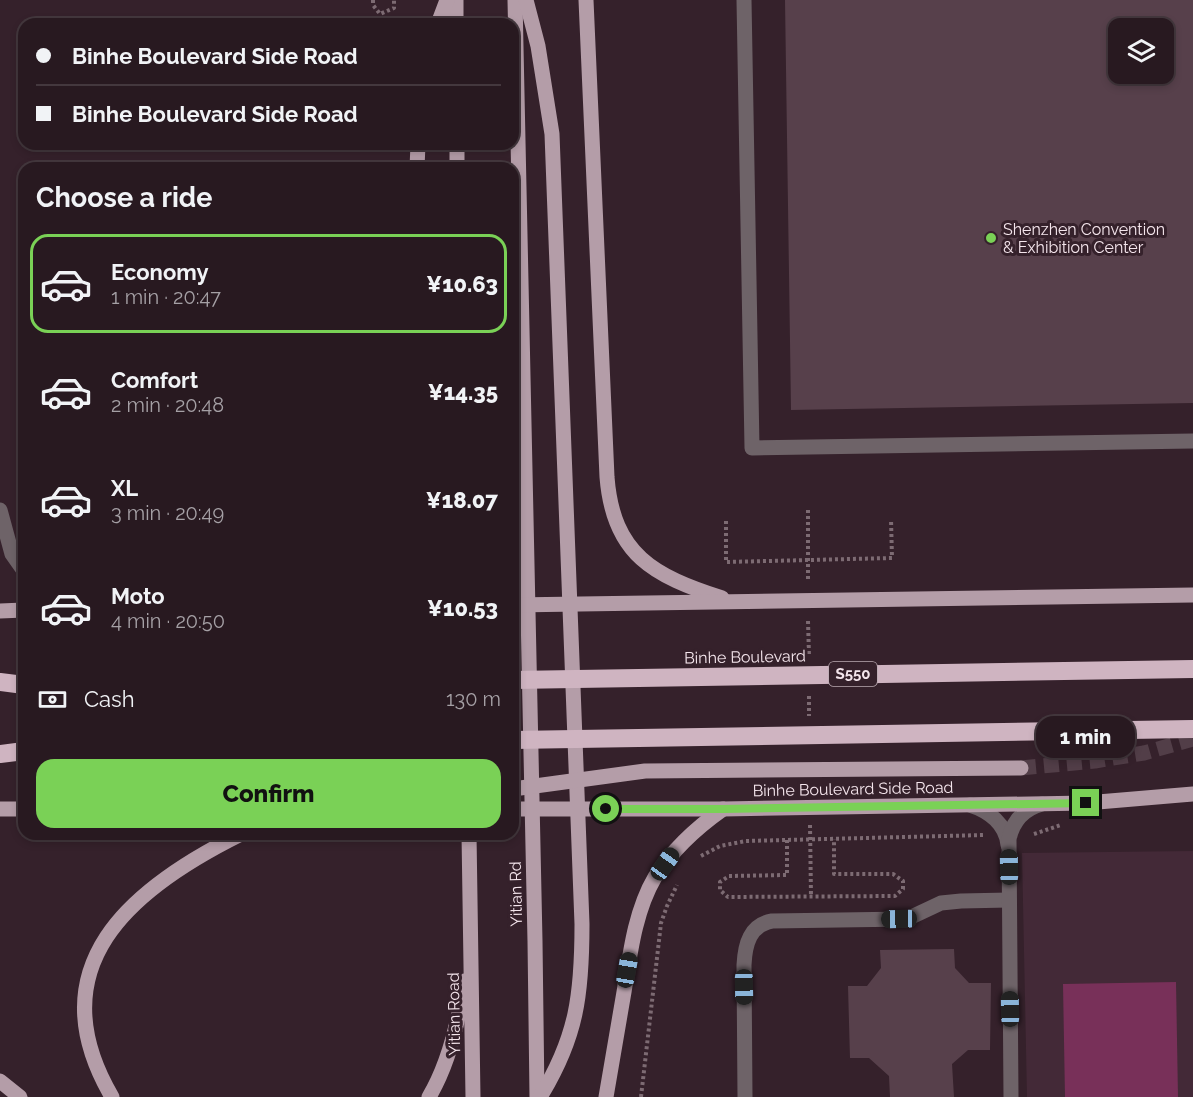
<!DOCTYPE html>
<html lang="en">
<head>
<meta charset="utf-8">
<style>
	body { margin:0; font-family:Raleway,sans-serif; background:#34262d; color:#f1f3f6; height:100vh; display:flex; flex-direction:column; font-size:22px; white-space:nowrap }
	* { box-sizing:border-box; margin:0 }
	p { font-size:20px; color:#a5a0a5 }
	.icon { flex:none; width:33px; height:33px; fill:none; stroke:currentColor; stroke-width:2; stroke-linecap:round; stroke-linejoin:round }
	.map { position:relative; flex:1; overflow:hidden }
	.details { position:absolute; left:18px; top:162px; width:501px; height:678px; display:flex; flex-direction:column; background:#281920; border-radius:18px; box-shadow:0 3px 9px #0003,0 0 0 2px #44383e }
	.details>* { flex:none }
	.top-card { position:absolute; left:18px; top:18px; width:501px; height:132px; border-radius:18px; box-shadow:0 3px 9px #0003,0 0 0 2px #44383e; display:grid; align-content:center; height:132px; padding:0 18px; background:#281920 }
	.tools { position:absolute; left:1108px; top:18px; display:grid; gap:12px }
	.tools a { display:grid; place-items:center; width:66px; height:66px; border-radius:12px; background:#281920; box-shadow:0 3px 9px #0003,0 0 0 2px #44383e; font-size:30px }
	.end { position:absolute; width:27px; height:27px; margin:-14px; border:8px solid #7ad156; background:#111; box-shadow:0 0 0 3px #111 }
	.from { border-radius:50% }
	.bubble { position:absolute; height:42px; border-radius:18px; background:#281920; box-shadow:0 3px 9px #0003,0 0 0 2px #44383e; font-size:20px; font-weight:800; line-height:42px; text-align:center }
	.car { position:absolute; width:18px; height:36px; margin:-18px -9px; border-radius:8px; box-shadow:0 0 4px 2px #0007; background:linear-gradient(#222 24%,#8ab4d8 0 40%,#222 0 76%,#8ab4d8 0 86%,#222 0) }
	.top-card b { display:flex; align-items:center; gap:21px; height:57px; font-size:22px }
	.top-card b+b { border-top:2px solid #44383e }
	.top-card i { width:15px; height:15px; background:#f1f3f6 }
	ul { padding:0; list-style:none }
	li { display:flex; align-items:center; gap:18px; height:99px; margin:0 12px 9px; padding:0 6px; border:3px solid transparent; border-radius:18px }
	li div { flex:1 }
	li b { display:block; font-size:22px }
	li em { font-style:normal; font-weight:800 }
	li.current { border-color:#7ad156 }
	li>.icon { width:54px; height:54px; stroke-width:1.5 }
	h2 { padding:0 18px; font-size:27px; line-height:72px }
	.pay { display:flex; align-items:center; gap:15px; height:66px; padding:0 18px; font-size:22px }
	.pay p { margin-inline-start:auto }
	.action { display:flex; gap:12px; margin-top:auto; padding:12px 18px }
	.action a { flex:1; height:69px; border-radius:18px; background:#7ad156; color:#111; font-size:24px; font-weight:800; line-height:69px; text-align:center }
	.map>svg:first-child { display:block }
</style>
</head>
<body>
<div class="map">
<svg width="1193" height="1097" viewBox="0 0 1193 1097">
	<rect width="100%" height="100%" fill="#35212b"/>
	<polygon fill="#432937" points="1193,851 1193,1097 1027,1097 1022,853"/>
	<polygon fill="#783059" points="1176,982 1178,1097 1065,1097 1063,984"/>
	<g fill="#57404b" fill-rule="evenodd">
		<path d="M785 0H1193V403L791 410ZM1119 28H1164V74H1119Z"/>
		<polygon points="954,949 955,968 969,983 991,983 990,1050 968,1050 952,1064 954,1097 890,1097 889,1076 869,1058 850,1058 848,986 867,986 881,968 880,950"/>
	</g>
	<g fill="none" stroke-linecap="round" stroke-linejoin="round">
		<polyline stroke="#523e48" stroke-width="15" stroke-dasharray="15 8" stroke-linecap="butt" points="1021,768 1095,761 1144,753 1193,739"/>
		<g stroke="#7d6b73" stroke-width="4" stroke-dasharray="3 3" stroke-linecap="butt">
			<polyline points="373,0 373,5 380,14 394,8 394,0"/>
			<polyline points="808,510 808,581"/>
			<polyline points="726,521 726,562 892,558 891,519"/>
			<polyline points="808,621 809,656"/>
			<polyline points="809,696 809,716"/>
			<polyline points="810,825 811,896"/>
			<polyline points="1034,834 1061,825"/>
			<polyline points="787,840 787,875 729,876 720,882 720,890 728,897 895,896 903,889 903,881 893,874 834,874 834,839"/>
			<polyline points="701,856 720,846 746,841 984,835"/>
			<polyline points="641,1097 661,923 667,906 677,885"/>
		</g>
		<g stroke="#6e6368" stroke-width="15">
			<polyline points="744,0 752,448 1193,441"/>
			<polyline points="0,510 12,554 24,571"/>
			<path d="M970 805C989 811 1006 824 1008 845"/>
			<path d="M745 1097 744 965C745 944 750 925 772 921L907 919 941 903 961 901 1009 900"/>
			<path d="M1011 1097 1009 839C1013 821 1023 809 1042 804"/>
		</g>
		<g stroke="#b49da8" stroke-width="15">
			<polyline points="456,0 456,24"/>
			<polyline points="515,0 535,941 537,1097"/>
			<path d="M526 0 538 46 552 134 582 924C582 994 577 1037 540 1097"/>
			<path d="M586 0 607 477C613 555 654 576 722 598"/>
			<polyline points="438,24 447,0"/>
			<polyline points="457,144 457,168"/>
			<polyline points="417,168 418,144"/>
			<polyline points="513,605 1193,595"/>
			<polyline points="0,611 24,610"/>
			<polyline points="513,789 645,771 1021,768"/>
			<polyline points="0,809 24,809"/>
			<polyline points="513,809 723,809 1086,803 1193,794"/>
			<polyline points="469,834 473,1097"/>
			<polyline points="0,1081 20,1097"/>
			<path d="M112 1097C36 967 130 889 241 834"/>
			<path d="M429 1097C449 1063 459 1020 464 981"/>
			<path d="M606 1097C612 1062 618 1027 624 992 630 954 635 911 655 877 673 849 696 828 723 809"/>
		</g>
		<g stroke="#cfb4c1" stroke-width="18">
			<polyline points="513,680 1193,669"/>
			<polyline points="0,682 24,685"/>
			<polyline points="513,740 1193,729"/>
			<polyline points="0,754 24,751"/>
		</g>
	</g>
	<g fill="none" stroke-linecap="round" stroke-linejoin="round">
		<polyline stroke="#7ad156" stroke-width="8" points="606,809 723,809 1086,803"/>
	</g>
	<circle fill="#7ad156" stroke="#35212b" stroke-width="2" cx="991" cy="238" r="6"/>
	<g text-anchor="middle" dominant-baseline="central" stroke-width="6" stroke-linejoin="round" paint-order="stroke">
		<rect fill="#35212b" stroke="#bbaab2" stroke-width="1.5" x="829" y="662" width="48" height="24" rx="4.5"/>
		<g font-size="15" font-weight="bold" fill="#f4e5ec">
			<text x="853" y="674">S550</text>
		</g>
		<g font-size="16" fill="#f4e5ec" stroke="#35212b" text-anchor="start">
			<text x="1003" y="229">Shenzhen Convention<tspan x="1003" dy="18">&amp; Exhibition Center</tspan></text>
		</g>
		<g font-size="16" fill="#f4e5ec" stroke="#35212b">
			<text transform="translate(745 657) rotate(-1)">Binhe Boulevard</text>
			<text transform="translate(853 789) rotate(-1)">Binhe Boulevard Side Road</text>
			<text transform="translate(516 894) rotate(-91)">Yitian Rd</text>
			<text transform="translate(454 1014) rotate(-91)">Yitian Road</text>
		</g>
	</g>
</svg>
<div class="tools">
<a><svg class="icon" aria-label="layers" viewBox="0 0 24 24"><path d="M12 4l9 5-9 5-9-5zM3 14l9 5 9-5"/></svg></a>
</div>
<i class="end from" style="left:606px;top:809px"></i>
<i class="end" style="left:1086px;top:803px"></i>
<div class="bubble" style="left:1036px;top:716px;width:99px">1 min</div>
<i class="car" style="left:665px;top:864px;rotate:35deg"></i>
<i class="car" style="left:1009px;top:867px;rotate:359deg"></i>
<i class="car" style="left:899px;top:919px;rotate:269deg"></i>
<i class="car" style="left:627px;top:970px;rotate:10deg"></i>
<i class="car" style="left:744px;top:987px;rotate:179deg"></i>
<i class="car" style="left:1010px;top:1009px;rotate:359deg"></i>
<div class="top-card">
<b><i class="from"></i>Binhe Boulevard Side Road</b>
<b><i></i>Binhe Boulevard Side Road</b>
</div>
<section class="details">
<h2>Choose a ride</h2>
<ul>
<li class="current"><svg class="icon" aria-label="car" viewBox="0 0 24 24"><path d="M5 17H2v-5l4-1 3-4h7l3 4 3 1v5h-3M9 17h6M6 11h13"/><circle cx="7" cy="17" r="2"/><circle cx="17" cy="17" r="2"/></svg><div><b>Economy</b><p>1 min · 20:47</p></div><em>¥10.63</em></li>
<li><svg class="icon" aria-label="car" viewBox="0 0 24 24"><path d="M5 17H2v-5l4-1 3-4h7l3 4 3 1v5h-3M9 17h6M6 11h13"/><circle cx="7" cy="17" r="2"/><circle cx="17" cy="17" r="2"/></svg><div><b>Comfort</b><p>2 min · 20:48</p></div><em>¥14.35</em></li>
<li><svg class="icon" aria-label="car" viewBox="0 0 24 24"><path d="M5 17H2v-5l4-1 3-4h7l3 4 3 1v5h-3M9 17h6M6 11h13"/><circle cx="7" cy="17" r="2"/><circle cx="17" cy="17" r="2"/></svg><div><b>XL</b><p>3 min · 20:49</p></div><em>¥18.07</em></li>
<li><svg class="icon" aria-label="car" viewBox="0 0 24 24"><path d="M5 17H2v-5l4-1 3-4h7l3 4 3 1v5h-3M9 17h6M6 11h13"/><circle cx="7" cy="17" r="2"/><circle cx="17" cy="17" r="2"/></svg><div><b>Moto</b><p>4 min · 20:50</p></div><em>¥10.53</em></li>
</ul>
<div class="pay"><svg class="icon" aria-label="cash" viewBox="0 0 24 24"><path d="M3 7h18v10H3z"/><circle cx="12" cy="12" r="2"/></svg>Cash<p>130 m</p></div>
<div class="action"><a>Confirm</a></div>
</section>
</div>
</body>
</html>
